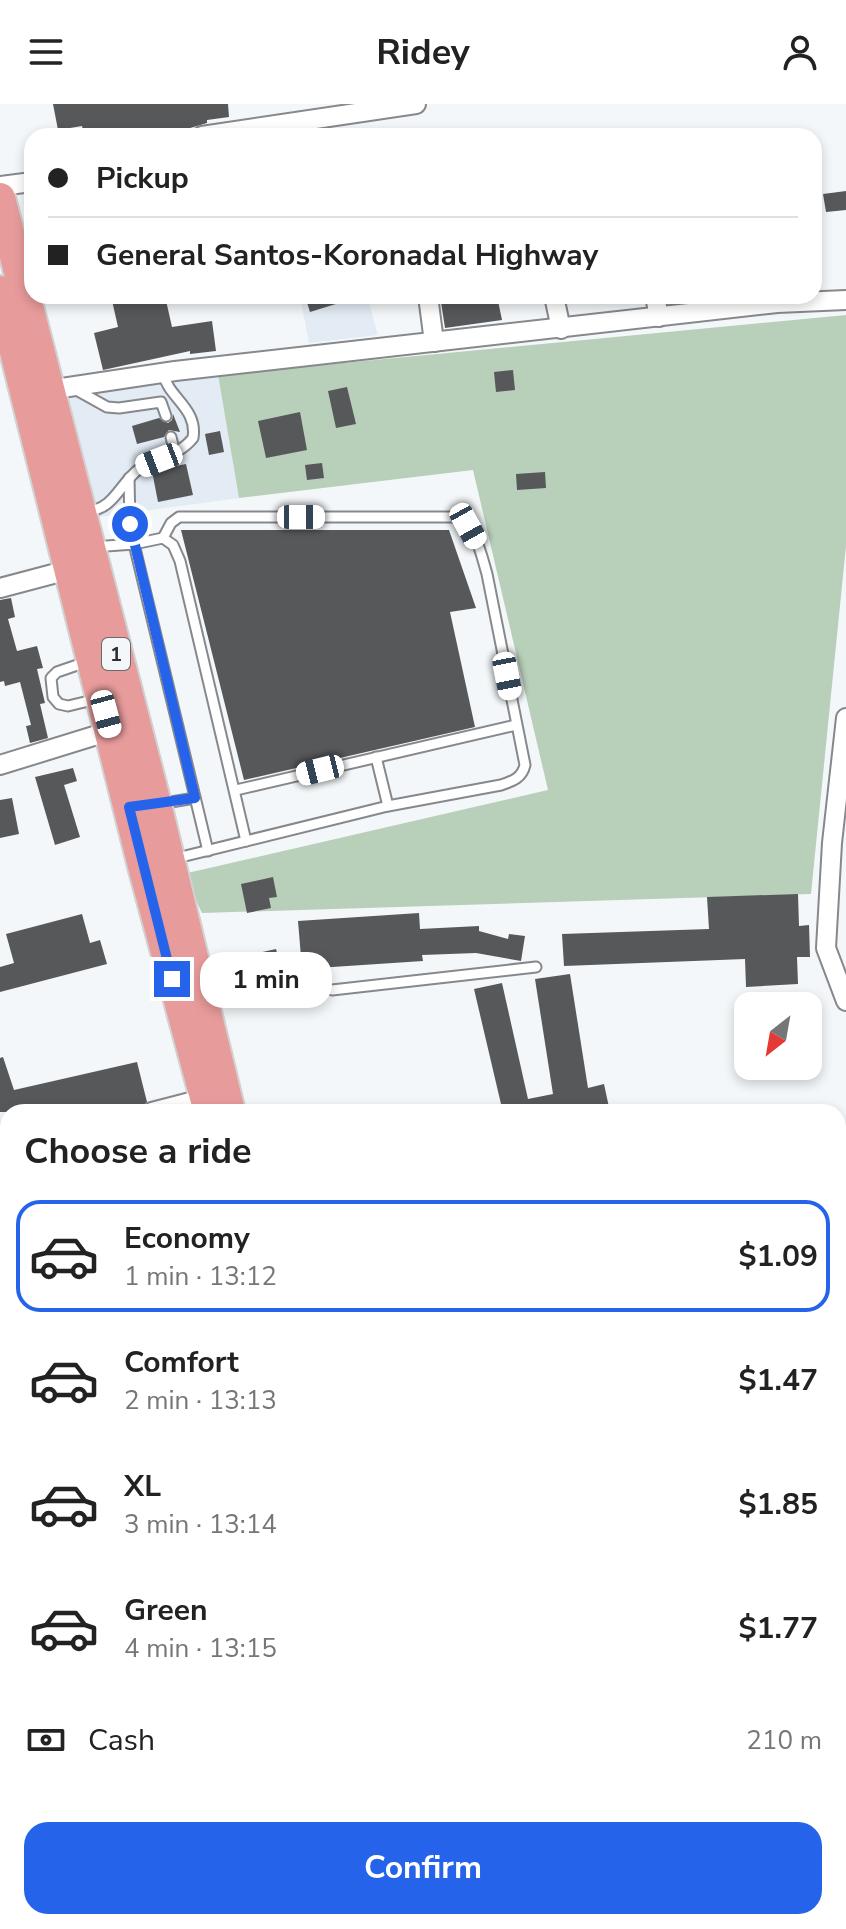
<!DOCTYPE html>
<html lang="en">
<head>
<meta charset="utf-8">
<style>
	body { margin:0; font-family:"Nunito Sans",sans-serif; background:#f6f6f6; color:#222; height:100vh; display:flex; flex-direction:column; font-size:30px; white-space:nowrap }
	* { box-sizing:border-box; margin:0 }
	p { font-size:26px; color:#767676 }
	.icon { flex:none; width:44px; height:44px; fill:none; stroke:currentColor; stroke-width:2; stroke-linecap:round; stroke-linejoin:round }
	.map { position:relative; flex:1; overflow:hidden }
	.side { position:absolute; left:0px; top:1000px; width:846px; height:826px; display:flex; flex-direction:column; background:#fff; border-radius:24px 24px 0 0; box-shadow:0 4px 12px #0003 }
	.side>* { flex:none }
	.top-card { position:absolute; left:24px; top:24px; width:798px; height:176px; border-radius:24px; box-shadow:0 4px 12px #0003; display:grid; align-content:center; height:176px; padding:0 24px; background:#fff }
	.needle { width:52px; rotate:211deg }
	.tools { position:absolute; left:734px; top:888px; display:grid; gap:16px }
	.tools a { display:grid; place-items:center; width:88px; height:88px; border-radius:16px; background:#fff; box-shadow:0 4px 12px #0003; font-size:40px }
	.end { position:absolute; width:36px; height:36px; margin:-18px; border:10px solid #2563eb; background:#fff; box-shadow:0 0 0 4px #fff }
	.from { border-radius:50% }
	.bubble { position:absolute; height:56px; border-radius:24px; background:#fff; box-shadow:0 4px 12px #0003; font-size:26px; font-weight:700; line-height:56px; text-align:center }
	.car { position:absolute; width:24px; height:48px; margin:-24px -12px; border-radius:10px; box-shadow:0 0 6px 2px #0007; background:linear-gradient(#fff 24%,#345 0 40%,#fff 0 76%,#345 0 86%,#fff 0) }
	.top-card b { display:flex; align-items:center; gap:28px; height:76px; font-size:30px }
	.top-card b+b { border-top:2px solid #e0e0e0 }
	.top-card i { width:20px; height:20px; background:#222 }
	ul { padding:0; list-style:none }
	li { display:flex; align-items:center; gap:24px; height:112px; margin:0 16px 12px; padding:0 8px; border:4px solid transparent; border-radius:24px }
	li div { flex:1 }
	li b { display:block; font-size:30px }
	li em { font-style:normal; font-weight:700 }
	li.active { border-color:#2563eb }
	li>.icon { width:72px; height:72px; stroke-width:1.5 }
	h2 { padding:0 24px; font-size:36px; line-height:96px }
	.pay { display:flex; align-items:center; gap:20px; height:88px; padding:0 24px; font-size:30px }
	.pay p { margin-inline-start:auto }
	.action { display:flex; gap:16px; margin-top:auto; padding:16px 24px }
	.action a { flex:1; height:92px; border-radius:24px; background:#2563eb; color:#fff; font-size:32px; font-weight:700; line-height:92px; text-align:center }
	header { display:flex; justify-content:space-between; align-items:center; height:104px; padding:0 24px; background:#fff; font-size:36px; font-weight:700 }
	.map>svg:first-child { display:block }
</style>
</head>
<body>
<header><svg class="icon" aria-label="menu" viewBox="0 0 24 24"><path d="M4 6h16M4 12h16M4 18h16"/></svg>Ridey<svg class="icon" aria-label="person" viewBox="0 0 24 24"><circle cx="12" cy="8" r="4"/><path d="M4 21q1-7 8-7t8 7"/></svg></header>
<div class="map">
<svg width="846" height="1825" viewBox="0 0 846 1825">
	<rect width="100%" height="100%" fill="#f4f7f9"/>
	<g fill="#e3ebf4">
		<polygon points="300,192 367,192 378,231 309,239"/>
		<polygon points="218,271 239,394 99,413 68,290"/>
		<polygon points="8,1626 8,1697 0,1699 0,1627"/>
	</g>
	<polygon fill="#b8cfba" points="846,211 846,442 811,790 202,809 183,770 548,686 473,366 239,394 218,271"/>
	<g fill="#56585a">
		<polygon points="53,0 228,0 229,13 207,16 207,19 170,30 169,26 133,32 84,32 82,22 58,26"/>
		<polygon points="846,87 846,106 826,108 823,90"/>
		<polygon points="111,192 165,192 172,223 212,217 216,247 190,250 190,247 103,266 94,229 118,223"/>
		<polygon points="305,192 352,192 352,195 310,208"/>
		<polygon points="440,192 497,192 502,216 445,224"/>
		<polygon points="513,266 515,286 496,288 494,268"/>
		<polygon points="347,283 356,320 336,324 328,287"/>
		<polygon points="300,308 307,346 266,354 258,317"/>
		<polygon points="173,310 180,328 169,326 164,333 137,340 132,322 159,314 168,319 172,316"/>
		<polygon points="220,327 224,348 209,351 205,330"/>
		<polygon points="322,359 324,374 307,376 305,361"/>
		<polygon points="186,360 193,391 158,398 152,367"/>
		<polygon points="545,368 546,384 517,386 516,370"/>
		<polygon points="181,426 449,426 476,504 450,508 475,623 244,676"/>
		<polygon points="11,494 15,513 8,515 17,547 37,542 43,564 37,565 45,599 40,600 48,634 30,639 26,622 31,621 20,578 5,582 4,577 0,578 0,496"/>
		<polygon points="73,664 77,677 64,681 80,733 55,741 35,673"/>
		<polygon points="12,694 19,730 0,734 0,696"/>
		<polygon points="273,773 277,793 269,794 271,804 247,809 241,780"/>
		<polygon points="798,790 799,822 809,821 810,853 797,853 798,880 746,883 745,855 564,862 562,830 709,825 707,793"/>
		<polygon points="419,809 420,825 479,822 479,827 508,835 509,830 525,832 521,857 476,849 422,851 423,857 302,865 298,817"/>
		<polygon points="82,810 90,839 100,836 107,860 0,888 0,863 14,859 6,830"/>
		<polygon points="276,845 282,869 264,873 258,849"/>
		<polygon points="570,870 588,984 604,980 610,1008 497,1008 496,1001 501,1000 474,885 502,879 528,995 553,990 535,875"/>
		<polygon points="3,953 14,986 137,958 147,998 140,1008 0,1008 0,954"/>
	</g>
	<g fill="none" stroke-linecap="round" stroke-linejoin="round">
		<defs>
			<g id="service">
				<polyline points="73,284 107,303 119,304 161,298 166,312"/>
				<polyline points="171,333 175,350"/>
				<polyline points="129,374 130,420 134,440 163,434 173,441 180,457 246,737"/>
				<path d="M87 407C114 406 120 379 139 365 157 352 178 353 193 334 198 304 168 294 163 269"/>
				<path d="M163 434 171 419 179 413H454C476 420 481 450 487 470L525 661C522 674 513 677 501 681L388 702 173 755"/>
				<polyline points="93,443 134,440 208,747"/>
				<polyline points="89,557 57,568 51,574 53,593 59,600 68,602 97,595"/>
				<polyline points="376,653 388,702"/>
				<polyline points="236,686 516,621"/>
				<polyline points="159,700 195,694"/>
				<polyline points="332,886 536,863"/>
				<polyline points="206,898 291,891"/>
				<polyline points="548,1818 552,1825"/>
				<polyline points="482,1825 498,1818"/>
			</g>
			<g id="minor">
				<polyline points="202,32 416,0"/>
				<polyline points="0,82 32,78"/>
				<polyline points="428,192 434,238"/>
				<polyline points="554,192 561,225"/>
				<polyline points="655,192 659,213"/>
				<polyline points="42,287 175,267 777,199 846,196"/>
				<polyline points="0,484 68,466"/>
				<polyline points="846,614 832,739 826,844 846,897"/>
				<polyline points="0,661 110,627"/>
				<polyline points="152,1008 206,994"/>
				<polyline points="0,1048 8,1046"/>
				<polyline points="0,1208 8,1206"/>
				<polyline points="838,1325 846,1329"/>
				<polyline points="0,1382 8,1380"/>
				<polyline points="0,1553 8,1551"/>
				<polyline points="838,1645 846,1644"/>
				<polyline points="0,1693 8,1692"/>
			</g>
			<polyline id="tertiary" points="838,1055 846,1055"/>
			<g id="trunk">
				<polyline points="0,94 156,700 230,1008"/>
				<polyline points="0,187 143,762 209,1008"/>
				<polyline points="506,1818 509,1825"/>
			</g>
		</defs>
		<use href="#service" stroke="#86888b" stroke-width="13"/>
		<use href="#minor" stroke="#86888b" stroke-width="22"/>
		<use href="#tertiary" stroke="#86888b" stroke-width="26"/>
		<use href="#trunk" stroke="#d1d1d1" stroke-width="34"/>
		<use href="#service" stroke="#fff" stroke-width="9"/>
		<use href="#minor" stroke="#fff" stroke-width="18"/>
		<use href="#tertiary" stroke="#fff" stroke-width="22"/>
		<use href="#trunk" stroke="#e89b9b" stroke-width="30"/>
	</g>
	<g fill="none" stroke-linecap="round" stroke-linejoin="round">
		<polyline stroke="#2563eb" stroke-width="10" points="130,420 195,694 129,703 172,875"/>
	</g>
	<g text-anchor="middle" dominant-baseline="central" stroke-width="8" stroke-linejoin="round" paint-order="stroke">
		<rect fill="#f4f7f9" stroke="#686a6b" stroke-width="2" x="102" y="534" width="28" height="32" rx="6"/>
		<g font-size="20" font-weight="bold" fill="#2c2d2e">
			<text x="116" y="550">1</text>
		</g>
	</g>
</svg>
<div class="tools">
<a><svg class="needle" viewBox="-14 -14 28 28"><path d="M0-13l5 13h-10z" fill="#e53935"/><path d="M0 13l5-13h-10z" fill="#767676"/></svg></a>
</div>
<i class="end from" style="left:130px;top:420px"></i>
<i class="end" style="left:172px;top:875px"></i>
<div class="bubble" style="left:200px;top:848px;width:132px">1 min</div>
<i class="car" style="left:159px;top:356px;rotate:249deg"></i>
<i class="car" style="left:301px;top:413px;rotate:90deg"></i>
<i class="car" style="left:468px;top:422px;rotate:151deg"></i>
<i class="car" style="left:507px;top:572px;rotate:169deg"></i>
<i class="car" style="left:106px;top:610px;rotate:165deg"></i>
<i class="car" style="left:320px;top:666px;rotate:256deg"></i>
<div class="top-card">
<b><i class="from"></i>Pickup</b>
<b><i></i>General Santos-Koronadal Highway</b>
</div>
<section class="side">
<h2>Choose a ride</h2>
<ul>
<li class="active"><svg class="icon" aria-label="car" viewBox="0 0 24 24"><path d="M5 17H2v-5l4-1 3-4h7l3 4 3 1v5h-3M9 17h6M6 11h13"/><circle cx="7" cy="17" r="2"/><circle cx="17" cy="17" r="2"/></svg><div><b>Economy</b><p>1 min · 13:12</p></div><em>$1.09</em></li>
<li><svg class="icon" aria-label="car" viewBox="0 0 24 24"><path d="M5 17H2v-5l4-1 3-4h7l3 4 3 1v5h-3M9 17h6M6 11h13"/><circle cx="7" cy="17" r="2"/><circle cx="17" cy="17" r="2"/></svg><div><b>Comfort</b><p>2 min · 13:13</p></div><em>$1.47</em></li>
<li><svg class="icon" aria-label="car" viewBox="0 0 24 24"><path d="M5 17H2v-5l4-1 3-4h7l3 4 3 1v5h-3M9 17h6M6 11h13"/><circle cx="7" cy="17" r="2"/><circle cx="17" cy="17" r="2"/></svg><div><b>XL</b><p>3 min · 13:14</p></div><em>$1.85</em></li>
<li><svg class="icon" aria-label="car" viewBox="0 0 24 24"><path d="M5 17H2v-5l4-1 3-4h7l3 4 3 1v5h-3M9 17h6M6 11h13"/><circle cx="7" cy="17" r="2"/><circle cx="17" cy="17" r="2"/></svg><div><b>Green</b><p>4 min · 13:15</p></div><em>$1.77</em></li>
</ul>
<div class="pay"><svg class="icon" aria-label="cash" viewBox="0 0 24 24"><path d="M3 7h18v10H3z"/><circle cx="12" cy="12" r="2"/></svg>Cash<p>210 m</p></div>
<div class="action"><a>Confirm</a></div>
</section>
</div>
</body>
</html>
